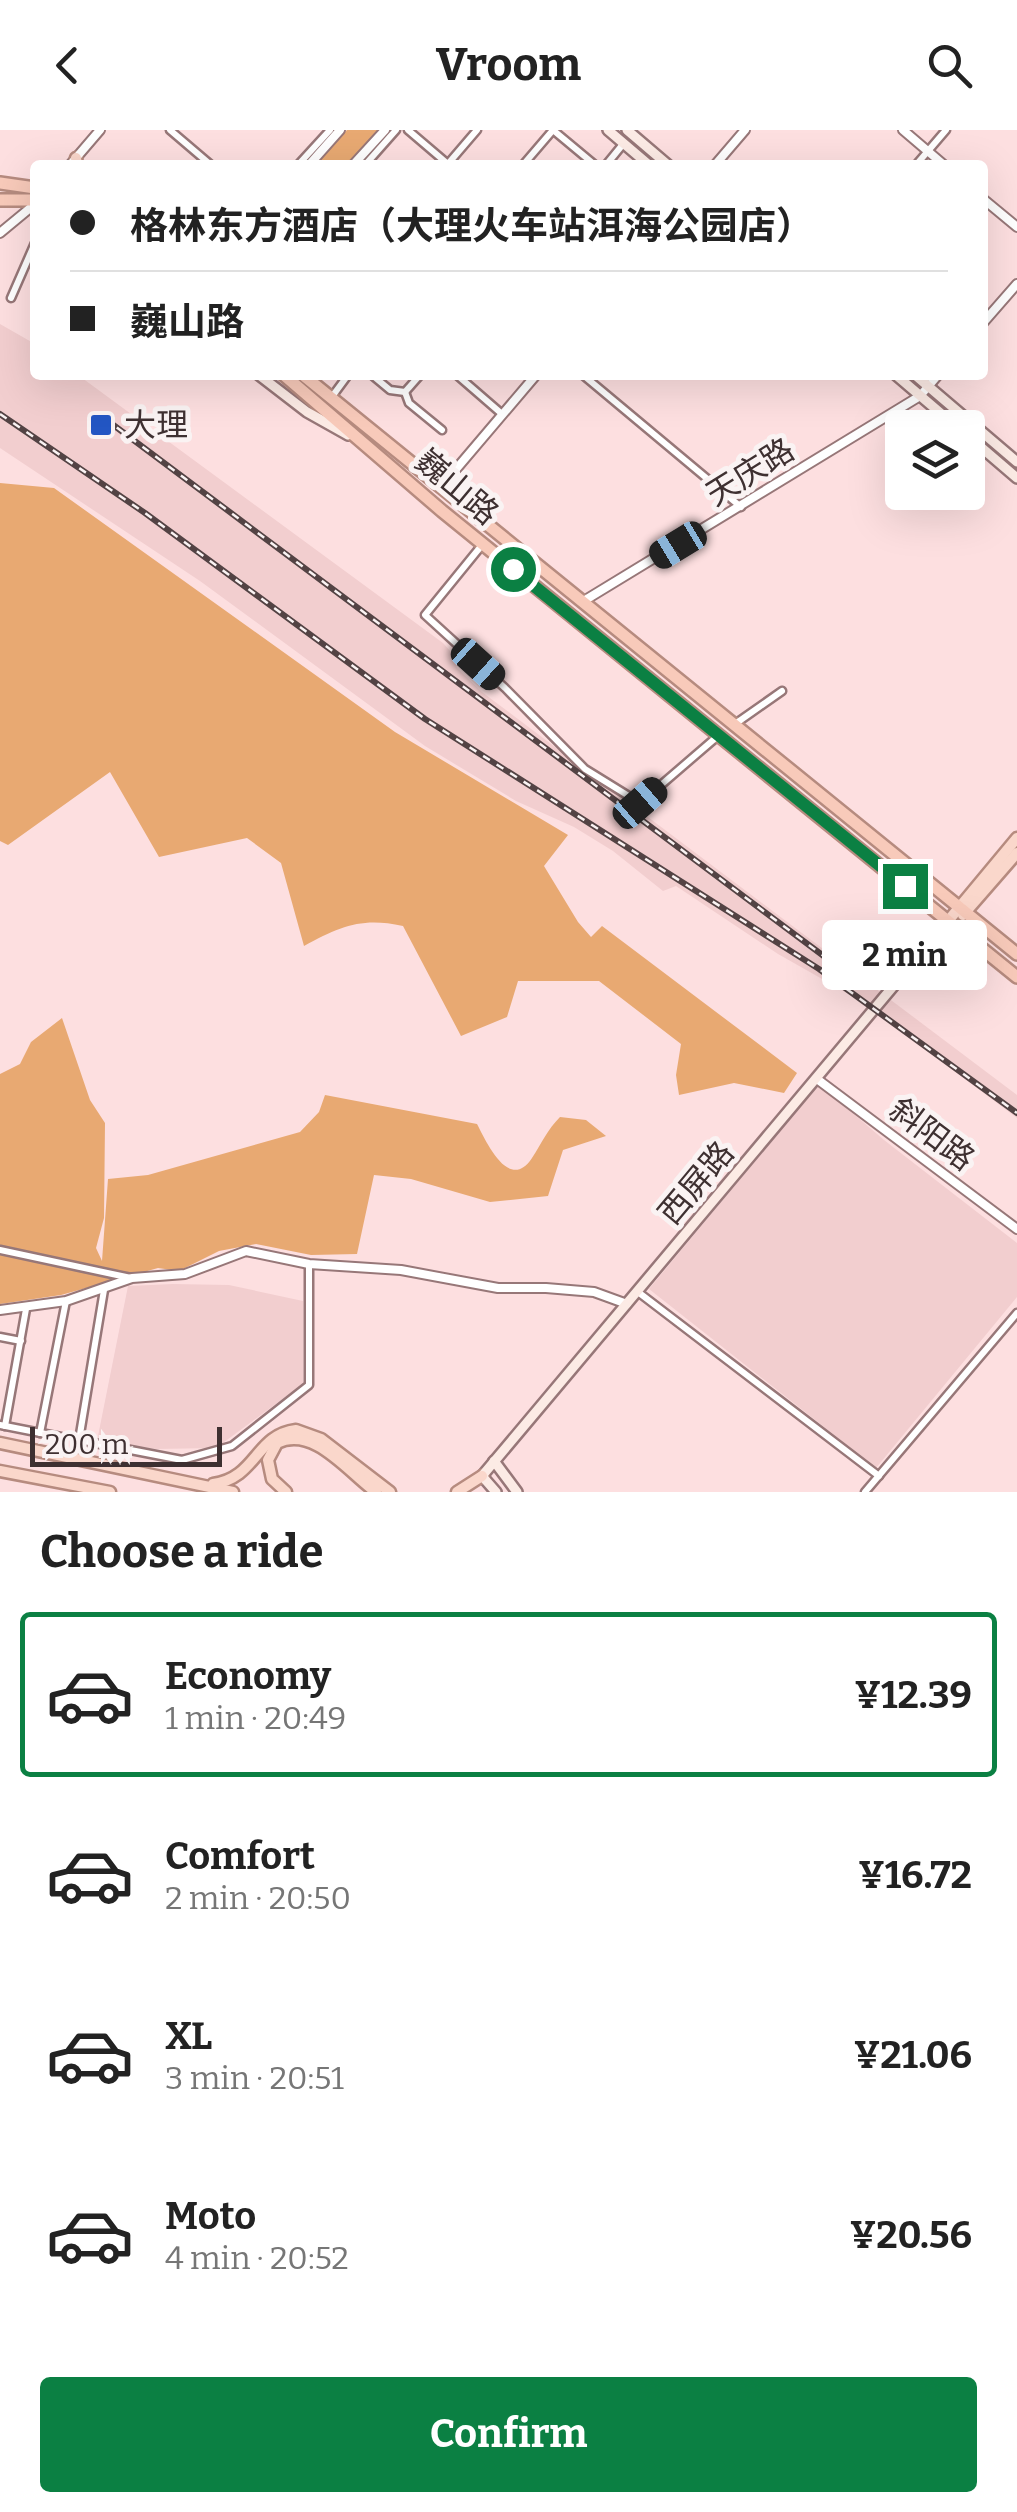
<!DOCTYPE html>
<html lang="en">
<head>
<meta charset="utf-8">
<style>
	body { margin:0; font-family:Bitter,"Noto Sans SC",serif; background:#f6f6f6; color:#222; height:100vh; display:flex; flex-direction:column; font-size:38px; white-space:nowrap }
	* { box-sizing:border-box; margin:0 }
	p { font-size:32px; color:#767676 }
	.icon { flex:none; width:55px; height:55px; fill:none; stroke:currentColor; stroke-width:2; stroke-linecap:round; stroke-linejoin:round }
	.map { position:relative; height:1362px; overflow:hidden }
	.side { display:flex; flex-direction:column; background:#fff; flex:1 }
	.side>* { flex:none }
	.top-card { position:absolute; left:30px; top:30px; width:958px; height:220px; border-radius:10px; box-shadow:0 10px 40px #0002; display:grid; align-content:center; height:220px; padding:0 40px; background:#fff }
	.fabs { position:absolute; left:885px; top:280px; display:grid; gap:20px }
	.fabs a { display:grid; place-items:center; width:100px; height:100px; border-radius:10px; background:#fff; box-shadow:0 10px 40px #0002; font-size:50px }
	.scale { position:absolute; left:30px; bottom:25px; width:192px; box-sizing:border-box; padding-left:10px; border:5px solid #3e3031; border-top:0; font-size:28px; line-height:35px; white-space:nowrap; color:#3e3031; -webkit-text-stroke:8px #faf3f3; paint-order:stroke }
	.end { position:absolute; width:45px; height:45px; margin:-22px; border:12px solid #0b8043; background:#fff; box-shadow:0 0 0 5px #fff }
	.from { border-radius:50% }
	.bubble { position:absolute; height:70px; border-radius:10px; background:#fff; box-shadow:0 10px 40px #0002; font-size:32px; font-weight:700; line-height:70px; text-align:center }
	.car { position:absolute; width:30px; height:60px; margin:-30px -15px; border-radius:12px; box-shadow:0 0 8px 2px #0007; background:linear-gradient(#222 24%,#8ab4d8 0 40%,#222 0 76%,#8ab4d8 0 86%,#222 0) }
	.top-card b { display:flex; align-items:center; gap:35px; height:95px; font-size:38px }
	.top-card b+b { border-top:2px solid #e0e0e0 }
	.top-card i { width:25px; height:25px; background:#222 }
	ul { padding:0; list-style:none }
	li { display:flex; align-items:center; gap:30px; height:165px; margin:0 20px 15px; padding:0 20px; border:5px solid transparent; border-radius:10px }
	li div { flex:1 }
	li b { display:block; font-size:38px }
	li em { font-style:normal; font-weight:700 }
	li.current { border-color:#0b8043 }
	li>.icon { width:90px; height:90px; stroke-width:1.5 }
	h2 { padding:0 40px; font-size:45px; line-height:120px }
	.primary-button { display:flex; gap:20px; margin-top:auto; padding:20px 40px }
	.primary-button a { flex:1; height:115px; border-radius:10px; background:#0b8043; color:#fff; font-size:40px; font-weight:700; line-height:115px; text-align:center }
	header { display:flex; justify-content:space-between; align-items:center; height:130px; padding:0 40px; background:#fff; font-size:45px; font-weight:700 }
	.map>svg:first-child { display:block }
</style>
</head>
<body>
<header><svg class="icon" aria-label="back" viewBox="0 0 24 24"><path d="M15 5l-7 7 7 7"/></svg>Vroom<svg class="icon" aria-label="search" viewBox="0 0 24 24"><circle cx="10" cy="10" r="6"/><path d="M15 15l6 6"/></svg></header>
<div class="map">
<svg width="1017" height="1362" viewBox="0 0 1017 1362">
	<rect width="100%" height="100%" fill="#fddfe0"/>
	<g fill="#f2cecf">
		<polygon points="0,194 35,214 35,245 78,245 443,513 451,522 457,538 482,562 1017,965 1017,988 861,871 778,824 676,756 663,761 613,721 574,697 516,671 425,616 200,451 0,318"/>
		<polygon points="819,954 884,1010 1017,1113 1017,1167 876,1338 649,1159"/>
		<polygon points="173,1154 229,1155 303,1171 303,1254 216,1318 156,1319 97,1311 128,1156"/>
	</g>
	<g fill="#e8a972">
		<polygon points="347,0 384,0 352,35 315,35"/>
		<path d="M0 353 54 358 395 602 568 705 544 736 578 792 591 807 602 796 797 943 784 963 734 953 679 965 676 945 681 914 599 851H518L507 887 461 906 403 796C362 787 341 796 304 816L281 733 247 708 159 727 110 642 8 715 0 711Z"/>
		<path d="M62 888 90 970 105 993 104 1088 96 1118 102 1131 108 1049 148 1045 300 1002 319 982 325 965 477 994C486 1011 509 1063 532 1028 542 1013 547 1000 560 987L586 990 606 1006 563 1020 548 1066 490 1072 411 1049 374 1045 357 1124 311 1125 256 1114 219 1121 179 1141 158 1138 61 1165 0 1174V944L20 934 31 912Z"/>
	</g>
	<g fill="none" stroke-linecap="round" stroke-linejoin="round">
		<defs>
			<g id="minor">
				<polyline points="170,0 211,35"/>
				<polyline points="408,0 449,35"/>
				<polyline points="553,0 595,35"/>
				<polyline points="298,35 330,0"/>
				<polyline points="365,35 396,0"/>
				<polyline points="447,35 477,0"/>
				<polyline points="523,35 553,0"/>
				<polyline points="606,35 624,13"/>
				<polyline points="916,35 946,0"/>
				<polyline points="11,168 35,113"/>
				<polyline points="372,245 390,260 405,262"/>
				<polyline points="457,245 502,284"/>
				<polyline points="583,245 741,377"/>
				<polyline points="405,262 409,273 442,300"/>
				<polyline points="405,262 420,245"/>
				<polyline points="331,268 348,245"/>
				<polyline points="482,415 425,485 505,558 585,639 640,673 719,605"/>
				<polyline points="735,594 782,561"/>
				<polyline points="0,1120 131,1148"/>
				<polyline points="104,1160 79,1310 182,1330 232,1316 309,1255 309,1134"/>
				<polyline points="638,1162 879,1346"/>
				<polyline points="0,1207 21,1211"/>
				<polyline points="0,1295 61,1307"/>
				<polyline points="5,1296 26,1179"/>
				<polyline points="40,1303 66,1171"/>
				<polyline points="865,1362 1017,1183"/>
			</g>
			<g id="tertiary">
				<polyline points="903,0 944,35"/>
				<polyline points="70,35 100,0"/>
				<polyline points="309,35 340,0"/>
				<polyline points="353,35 385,0"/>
				<polyline points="715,35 745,0"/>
				<polyline points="982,68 1017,97"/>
				<polyline points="0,103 35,74"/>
				<polyline points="982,194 1017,154"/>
				<polyline points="440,358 536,245"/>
				<polyline points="582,472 920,266 938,245"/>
				<polyline points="817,949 1017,1099"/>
				<polyline points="0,1180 66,1171 132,1148 185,1144 246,1121 309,1134 401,1140 498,1158 546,1158 594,1162 627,1174"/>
			</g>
			<g id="secondary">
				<polyline points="608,0 649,35"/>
				<polyline points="627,0 668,35"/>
				<polyline points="259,245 307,282 348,305"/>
				<polyline points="896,245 958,298"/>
				<polyline points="915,245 1017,332"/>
				<polyline points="968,306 1017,348"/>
				<polyline points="494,1331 517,1362"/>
				<polyline points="496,1362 482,1346 948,791"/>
			</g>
			<g id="primary">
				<polyline points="76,28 77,35"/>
				<polyline points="963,785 1017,723"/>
				<polyline points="948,791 1017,708"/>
				<polyline points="0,1313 233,1362"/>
				<polyline points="0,1341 110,1362"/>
				<path d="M213 1354C257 1348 255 1305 296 1300L321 1309 390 1362"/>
				<path d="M286 1362 272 1349 268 1330 277 1313C314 1295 348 1342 376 1362"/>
				<polyline points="457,1362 482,1346"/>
			</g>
			<g id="trunk">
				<polyline points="0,53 35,58"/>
				<polyline points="0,70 35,70"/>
				<polyline points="284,245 442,381 1017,847"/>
				<polyline points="303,245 1017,824"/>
			</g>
		</defs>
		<use href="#minor" stroke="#977778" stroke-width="11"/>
		<use href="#tertiary" stroke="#977778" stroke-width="12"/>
		<use href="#secondary" stroke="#977778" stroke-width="14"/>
		<use href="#primary" stroke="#b68b7f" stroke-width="15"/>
		<use href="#trunk" stroke="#b68b7f" stroke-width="16"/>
		<use href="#minor" stroke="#fff" stroke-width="6"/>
		<use href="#tertiary" stroke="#fff" stroke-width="8"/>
		<use href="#secondary" stroke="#fcebe5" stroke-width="9"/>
		<use href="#primary" stroke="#fad7cb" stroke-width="10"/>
		<use href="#trunk" stroke="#f8caba" stroke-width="11"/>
		<defs>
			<g id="rail">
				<polyline points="0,284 145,383 425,589 819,839 1017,983"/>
				<polyline points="104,288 829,830"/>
			</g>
		</defs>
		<use href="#rail" stroke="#534344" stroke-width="6"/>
		<use href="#rail" stroke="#faf3f3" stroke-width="2.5" stroke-dasharray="8" stroke-linecap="butt"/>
	</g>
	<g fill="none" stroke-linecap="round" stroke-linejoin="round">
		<polyline stroke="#0b8043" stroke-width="12" points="513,439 905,756"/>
	</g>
	<rect fill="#2356c3" stroke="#faf3f3" stroke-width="4" x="89" y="283" width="24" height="24" rx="5"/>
	<g text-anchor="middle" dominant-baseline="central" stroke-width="10" stroke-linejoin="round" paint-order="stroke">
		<g font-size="32" fill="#3e3031" stroke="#faf3f3" text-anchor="start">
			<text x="124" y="295">大理</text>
		</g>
		<g font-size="32" fill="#3e3031" stroke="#faf3f3">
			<text transform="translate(750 342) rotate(-32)">天庆路</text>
			<text transform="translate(457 357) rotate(40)">巍山路</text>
			<text transform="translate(932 1004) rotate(37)">斜阳路</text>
			<text transform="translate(696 1053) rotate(-50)">西屏路</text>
		</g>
	</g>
</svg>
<div class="fabs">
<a><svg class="icon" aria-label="layers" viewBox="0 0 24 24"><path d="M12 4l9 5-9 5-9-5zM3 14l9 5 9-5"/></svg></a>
</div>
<div class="scale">200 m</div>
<i class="end from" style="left:513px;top:439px"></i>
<i class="end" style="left:905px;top:756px"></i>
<div class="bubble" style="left:822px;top:790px;width:165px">2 min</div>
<i class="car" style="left:678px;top:415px;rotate:239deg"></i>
<i class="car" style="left:478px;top:534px;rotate:132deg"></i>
<i class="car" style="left:640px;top:673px;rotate:49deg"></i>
<div class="top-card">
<b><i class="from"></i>格林东方酒店（大理火车站洱海公园店）</b>
<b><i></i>巍山路</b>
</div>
</div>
<section class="side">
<h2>Choose a ride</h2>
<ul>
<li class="current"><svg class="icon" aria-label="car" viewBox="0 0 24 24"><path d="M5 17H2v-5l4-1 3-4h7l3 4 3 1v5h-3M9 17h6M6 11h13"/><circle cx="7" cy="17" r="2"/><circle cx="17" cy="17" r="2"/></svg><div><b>Economy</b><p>1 min · 20:49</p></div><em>¥12.39</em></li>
<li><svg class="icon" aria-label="car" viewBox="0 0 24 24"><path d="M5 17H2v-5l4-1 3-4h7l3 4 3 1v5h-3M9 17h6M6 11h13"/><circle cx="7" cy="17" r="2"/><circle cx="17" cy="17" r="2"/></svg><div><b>Comfort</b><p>2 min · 20:50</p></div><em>¥16.72</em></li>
<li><svg class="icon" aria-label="car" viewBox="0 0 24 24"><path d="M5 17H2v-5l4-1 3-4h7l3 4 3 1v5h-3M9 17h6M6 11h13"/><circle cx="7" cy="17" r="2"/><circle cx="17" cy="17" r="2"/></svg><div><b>XL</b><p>3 min · 20:51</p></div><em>¥21.06</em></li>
<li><svg class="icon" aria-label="car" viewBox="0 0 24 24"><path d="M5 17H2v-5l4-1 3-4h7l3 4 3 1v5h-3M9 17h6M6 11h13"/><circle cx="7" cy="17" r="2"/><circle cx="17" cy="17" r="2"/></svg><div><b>Moto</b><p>4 min · 20:52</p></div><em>¥20.56</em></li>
</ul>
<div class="primary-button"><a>Confirm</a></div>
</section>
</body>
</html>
